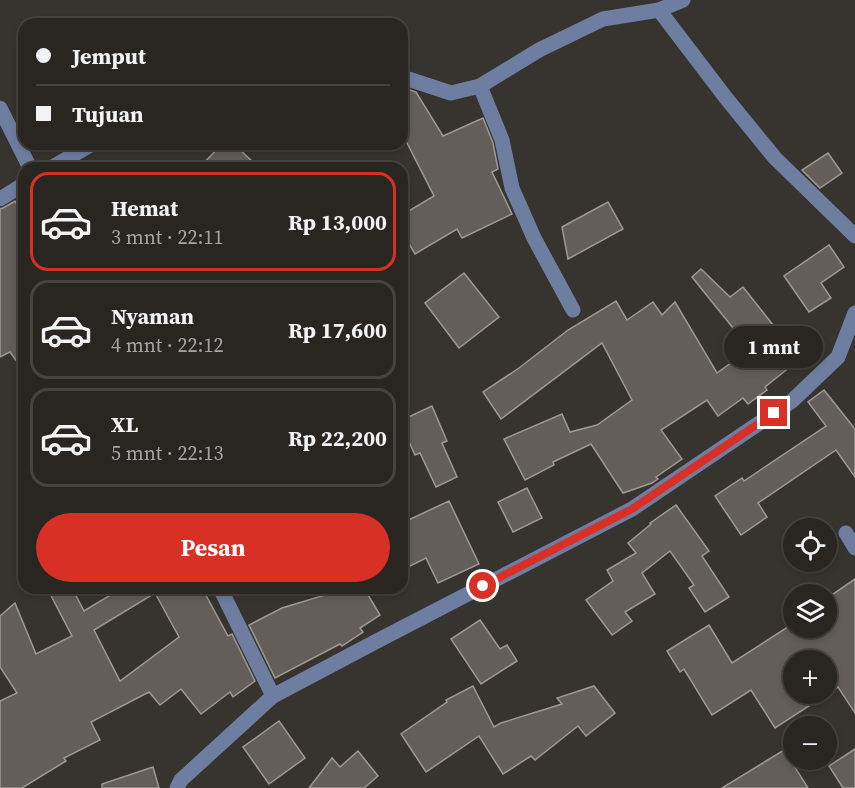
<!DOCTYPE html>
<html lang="id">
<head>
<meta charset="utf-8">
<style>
	body { margin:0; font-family:"Source Serif 4",serif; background:#35322f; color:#f1f3f6; height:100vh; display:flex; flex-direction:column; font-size:22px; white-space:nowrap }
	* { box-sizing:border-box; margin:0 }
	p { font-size:20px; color:#a5a5a5 }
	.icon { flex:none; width:33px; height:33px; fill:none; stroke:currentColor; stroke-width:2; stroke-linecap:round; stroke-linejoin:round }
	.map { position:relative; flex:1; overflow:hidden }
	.details { position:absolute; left:18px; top:162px; width:390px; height:432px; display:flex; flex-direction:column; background:#292622; border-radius:18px; box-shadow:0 3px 9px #0003,0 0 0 2px #454340 }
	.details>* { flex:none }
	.top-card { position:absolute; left:18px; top:18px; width:390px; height:132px; border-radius:18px; box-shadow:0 3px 9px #0003,0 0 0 2px #454340; display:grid; align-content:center; height:132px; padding:0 18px; background:#292622 }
	.fabs { position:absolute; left:783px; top:518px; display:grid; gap:12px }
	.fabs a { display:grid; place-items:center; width:54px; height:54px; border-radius:50%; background:#292622; box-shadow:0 3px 9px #0003,0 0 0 2px #454340; font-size:30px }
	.end { position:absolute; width:27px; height:27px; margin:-14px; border:8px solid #d93025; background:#fff; box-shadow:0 0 0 3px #fff }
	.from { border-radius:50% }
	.bubble { position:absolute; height:42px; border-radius:21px; background:#292622; box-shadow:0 3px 9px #0003,0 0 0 2px #454340; font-size:20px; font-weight:700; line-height:42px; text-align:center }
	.top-card b { display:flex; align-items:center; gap:21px; height:57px; font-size:22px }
	.top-card b+b { border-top:2px solid #454340 }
	.top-card i { width:15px; height:15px; background:#f1f3f6 }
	ul { padding:10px 0 0; list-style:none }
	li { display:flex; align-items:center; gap:18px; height:99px; margin:0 12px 9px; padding:0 6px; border:3px solid #454340; border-radius:18px }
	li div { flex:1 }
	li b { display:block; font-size:22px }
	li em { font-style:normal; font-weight:700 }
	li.active { border-color:#d93025 }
	li>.icon { width:54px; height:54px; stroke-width:1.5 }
	.cta { display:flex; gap:12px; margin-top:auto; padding:12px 18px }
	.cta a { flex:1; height:69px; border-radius:36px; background:#d93025; color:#fff; font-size:24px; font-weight:700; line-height:69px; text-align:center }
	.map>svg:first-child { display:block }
</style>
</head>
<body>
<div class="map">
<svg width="855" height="788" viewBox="0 0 855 788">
	<rect width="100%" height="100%" fill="#37332e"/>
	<g fill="#635e59" stroke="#9e9993" stroke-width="1.5" fill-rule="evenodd">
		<polygon points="402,87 416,92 443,136 483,118 493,143 498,169 492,172 512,214 462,238 457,229 415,254 402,232 402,215 434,196 402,133"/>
		<polygon points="222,144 234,144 259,168 199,168"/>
		<polygon points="828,153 842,173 820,188 802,170"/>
		<polygon points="24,199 24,371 10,352 0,357 0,209 5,207 15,201 16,203"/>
		<polygon points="608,202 623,229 568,259 562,227"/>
		<polygon points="829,245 844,267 821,283 831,298 809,312 784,276"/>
		<polygon points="701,269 730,297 743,287 800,359 765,387 767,390 748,404 743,398 718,416 707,400 661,430 682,459 656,477 658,479 652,483 623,493 591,444 553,462 554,465 525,480 504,439 562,414 570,432 597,425 632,400 602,343 501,419 483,392 519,368 568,330 616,301 627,320 653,302 662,315 675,302 717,373 750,349 692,277"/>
		<polygon points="464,273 499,317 459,348 425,303"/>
		<polygon points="824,390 855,429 855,477 836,450 758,503 767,517 741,535 715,496 742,478 744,481 826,426 808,402"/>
		<polygon points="432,406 447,441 442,443 457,477 436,487 420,453 415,455 402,426 402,420"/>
		<polygon points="527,488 542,518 513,532 498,502"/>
		<polygon points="449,501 479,564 438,583 426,558 402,570 402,523"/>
		<polygon points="676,505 709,551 702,556 729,597 705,612 689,588 694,585 670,551 642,573 655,594 625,612 632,621 612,635 586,600 613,581 607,570 636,553 628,543 651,524 650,523"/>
		<path d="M855 579V713L838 687 775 728 751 690 712 715 684 669 680 672 667 651 709 625 732 663 794 623V627H826V599ZM794 660H826V693H794Z"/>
		<path d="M47 588H72L84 611 122 588H202L228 636 232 634 255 681 233 697 230 692 201 714 181 689 160 705 149 692 91 722 100 740 64 758 66 761 22 788H0V701L17 693 0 667V616L15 603 36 654 72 636ZM155 593 179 637 120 681 94 630Z"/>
		<polygon points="348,588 364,588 380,615 360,628 363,632 342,646 340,644 275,678 249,625 282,608"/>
		<polygon points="480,620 500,649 507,645 517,661 481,684 451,639"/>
		<polygon points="473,686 494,727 501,723 562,704 557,698 594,686 615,713 586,736 578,726 535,760 531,756 503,774 479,736 426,772 401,734 447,702 446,700"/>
		<polygon points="279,721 305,758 269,784 243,747"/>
		<polygon points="855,749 855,788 843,788 829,766"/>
		<polygon points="784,750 808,788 722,788"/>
		<polygon points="358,751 378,776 364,788 309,788 332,758 340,767"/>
		<polygon points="153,767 159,788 102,788 102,784"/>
	</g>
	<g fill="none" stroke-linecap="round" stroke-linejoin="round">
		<g stroke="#6e7ea1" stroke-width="15">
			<polyline points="659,10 726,98 775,158 855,236"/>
			<polyline points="402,77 451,93 480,86 539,50 603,19 659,10 683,0"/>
			<polyline points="480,86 502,140 512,188 534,238 573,310"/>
			<polyline points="0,108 30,168"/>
			<polyline points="51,168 92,144"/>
			<polyline points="0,199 24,184"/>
			<polyline points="846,533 855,548"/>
			<polyline points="220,588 273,696"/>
			<polyline points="177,788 181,780 273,696 377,641 632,509 792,401 838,357 855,313"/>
		</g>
	</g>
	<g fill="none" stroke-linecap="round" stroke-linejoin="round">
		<polyline stroke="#d93025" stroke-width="8" points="483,586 632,509 774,413"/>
	</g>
</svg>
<div class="fabs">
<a><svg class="icon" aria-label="locate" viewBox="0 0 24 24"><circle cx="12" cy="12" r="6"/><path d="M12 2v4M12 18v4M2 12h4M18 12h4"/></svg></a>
<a><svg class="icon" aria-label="layers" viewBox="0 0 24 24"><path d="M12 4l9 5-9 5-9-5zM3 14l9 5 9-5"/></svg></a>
<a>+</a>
<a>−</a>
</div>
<i class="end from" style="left:483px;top:586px"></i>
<i class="end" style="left:774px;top:413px"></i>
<div class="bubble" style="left:724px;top:326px;width:99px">1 mnt</div>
<div class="top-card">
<b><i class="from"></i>Jemput</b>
<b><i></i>Tujuan</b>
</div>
<section class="details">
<ul>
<li class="active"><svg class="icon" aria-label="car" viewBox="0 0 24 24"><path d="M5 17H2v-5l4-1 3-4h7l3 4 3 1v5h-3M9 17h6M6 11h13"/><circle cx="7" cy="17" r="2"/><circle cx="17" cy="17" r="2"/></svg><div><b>Hemat</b><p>3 mnt · 22:11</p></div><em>Rp 13,000</em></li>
<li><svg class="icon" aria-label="car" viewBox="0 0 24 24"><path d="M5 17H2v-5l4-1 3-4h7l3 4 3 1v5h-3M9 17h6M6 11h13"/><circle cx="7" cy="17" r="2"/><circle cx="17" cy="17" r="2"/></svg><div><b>Nyaman</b><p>4 mnt · 22:12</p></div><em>Rp 17,600</em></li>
<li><svg class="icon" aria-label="car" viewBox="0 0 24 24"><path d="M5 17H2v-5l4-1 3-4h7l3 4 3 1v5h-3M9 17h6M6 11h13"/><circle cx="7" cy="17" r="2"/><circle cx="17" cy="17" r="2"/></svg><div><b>XL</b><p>5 mnt · 22:13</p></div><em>Rp 22,200</em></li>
</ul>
<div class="cta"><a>Pesan</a></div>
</section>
</div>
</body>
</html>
